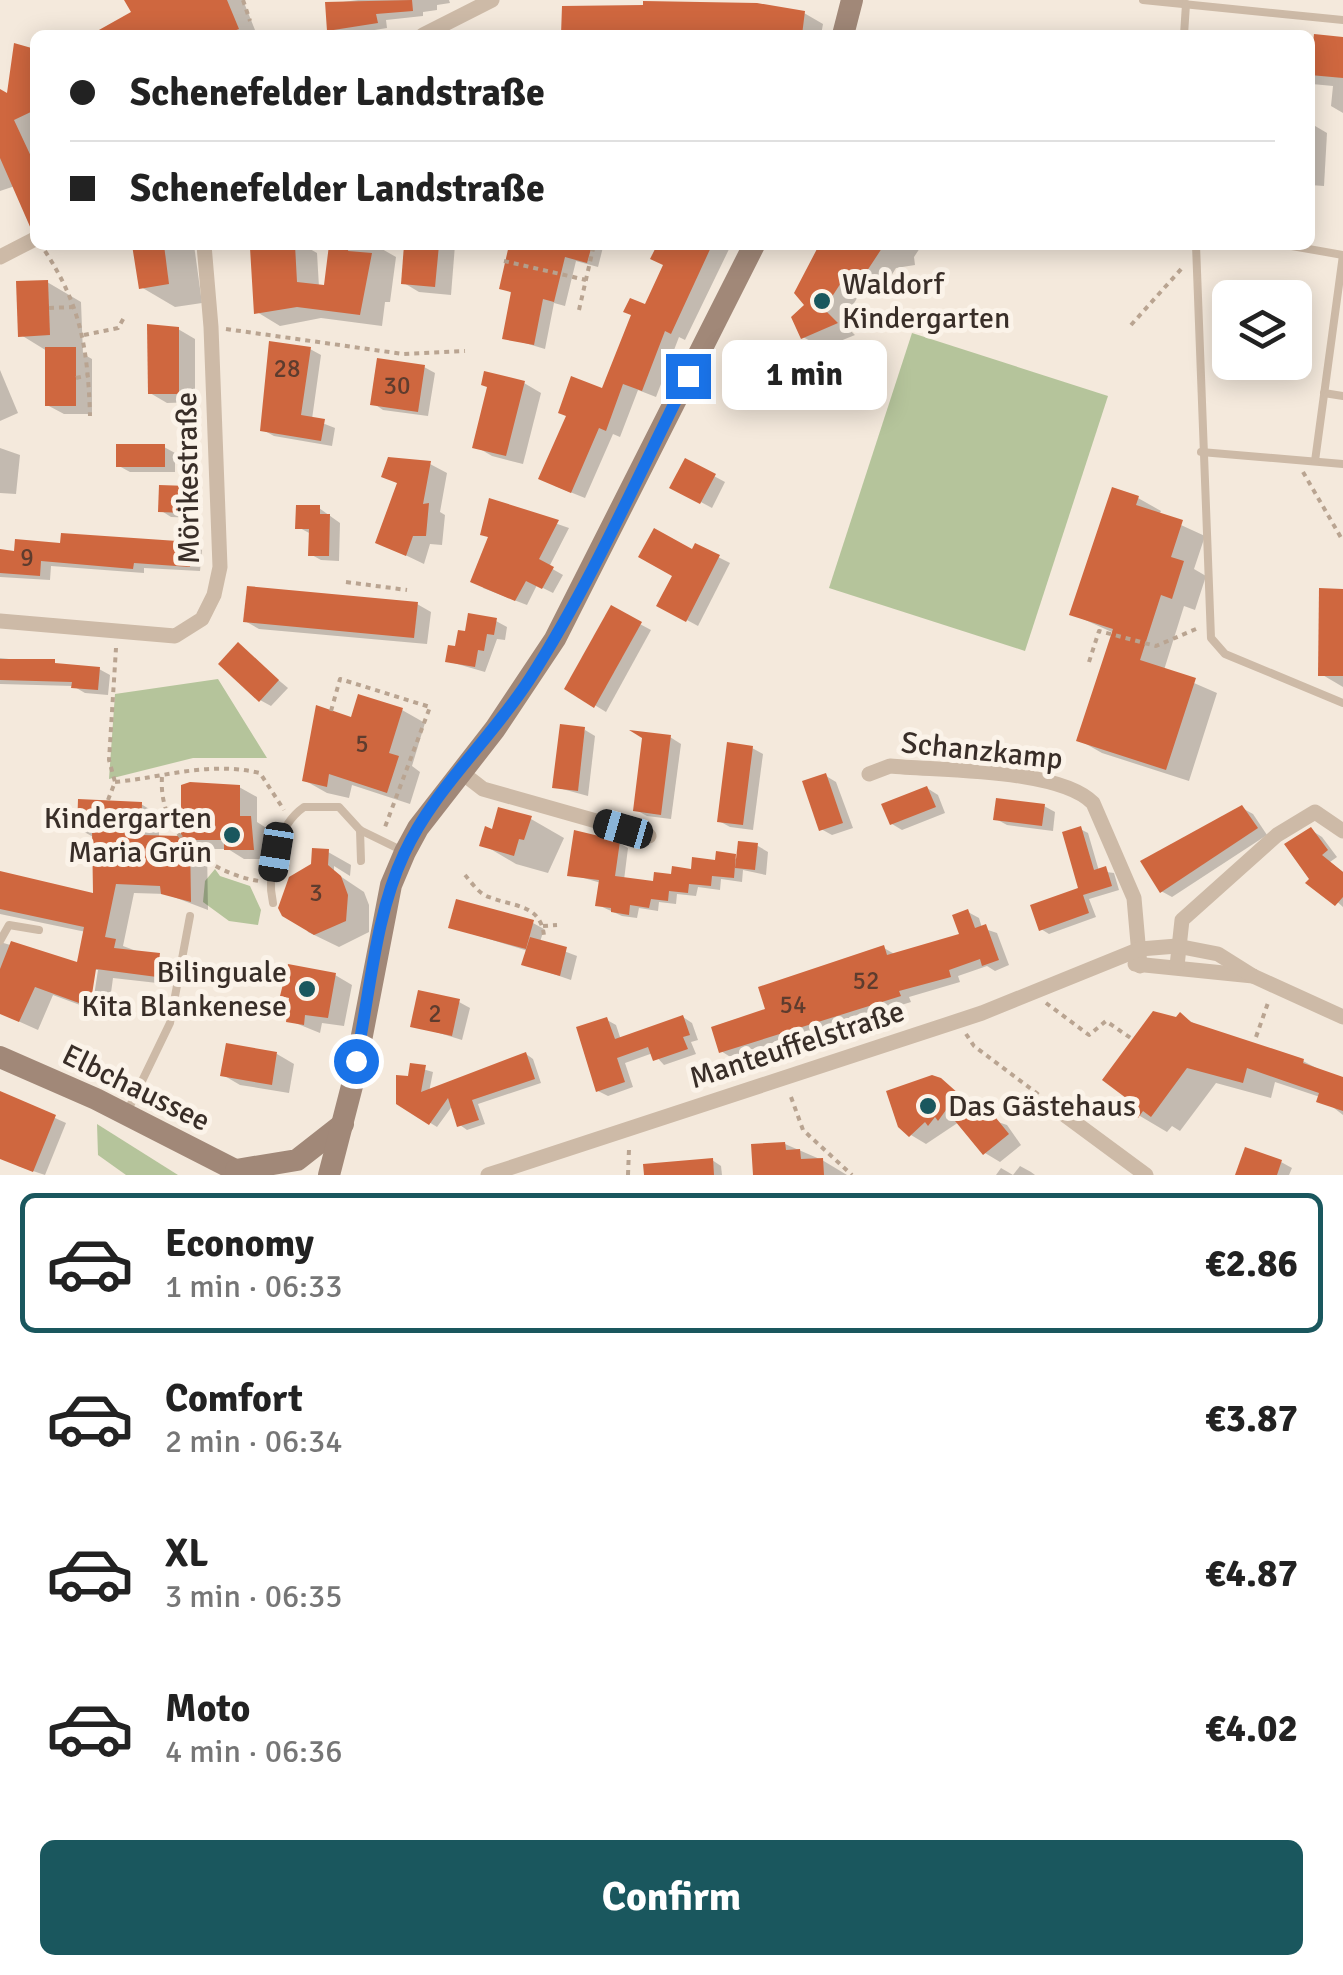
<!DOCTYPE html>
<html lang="en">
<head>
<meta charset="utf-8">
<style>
	body { margin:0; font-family:Signika,sans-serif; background:#f2f2f2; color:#222; height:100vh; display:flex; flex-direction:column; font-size:38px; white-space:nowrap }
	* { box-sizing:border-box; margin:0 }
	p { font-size:32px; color:#767676 }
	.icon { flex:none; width:55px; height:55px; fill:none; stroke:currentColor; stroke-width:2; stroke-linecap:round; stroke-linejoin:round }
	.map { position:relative; height:1175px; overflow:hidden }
	.details { display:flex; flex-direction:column; background:#fff; flex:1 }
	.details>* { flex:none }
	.banner { position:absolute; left:30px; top:30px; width:1285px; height:220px; border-radius:15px; box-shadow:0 5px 25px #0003; display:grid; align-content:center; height:220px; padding:0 40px; background:#fff }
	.controls { position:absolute; left:1212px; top:280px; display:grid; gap:20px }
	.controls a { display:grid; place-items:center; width:100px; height:100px; border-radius:15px; background:#fff; box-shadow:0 5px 25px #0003; font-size:50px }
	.end { position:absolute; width:45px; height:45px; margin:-22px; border:12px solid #1a73e8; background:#fff; box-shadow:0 0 0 5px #fff }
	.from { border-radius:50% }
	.bubble { position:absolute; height:70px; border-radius:15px; background:#fff; box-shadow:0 5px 25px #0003; font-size:32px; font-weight:800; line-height:70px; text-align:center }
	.car { position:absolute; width:30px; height:60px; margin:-30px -15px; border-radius:12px; box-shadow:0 0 8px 2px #0007; background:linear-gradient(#222 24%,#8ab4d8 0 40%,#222 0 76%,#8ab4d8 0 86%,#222 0) }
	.banner b { display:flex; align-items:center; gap:35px; height:95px; font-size:38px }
	.banner b+b { border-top:2px solid #e0e0e0 }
	.banner i { width:25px; height:25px; background:#222 }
	ul { padding:18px 0 0; list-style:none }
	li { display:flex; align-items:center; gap:30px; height:140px; margin:0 20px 15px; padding:0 20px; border:5px solid transparent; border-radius:15px }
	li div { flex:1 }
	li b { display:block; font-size:38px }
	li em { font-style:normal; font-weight:800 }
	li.on { border-color:#1a575e }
	li>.icon { width:90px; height:90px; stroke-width:1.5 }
	.cta { display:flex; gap:20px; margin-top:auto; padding:20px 40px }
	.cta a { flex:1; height:115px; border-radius:15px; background:#1a575e; color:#fff; font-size:40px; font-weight:800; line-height:115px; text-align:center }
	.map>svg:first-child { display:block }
</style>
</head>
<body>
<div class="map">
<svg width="1343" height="1175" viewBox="0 0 1343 1175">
	<rect width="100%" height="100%" fill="#f4e9dc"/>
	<g fill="#b5c49b">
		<polygon points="912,333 1108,396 1025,651 829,588"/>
		<polygon points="218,679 267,758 193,758 109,779 115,694"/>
		<polygon points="215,869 220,876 250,886 261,910 258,925 229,921 203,902 205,881"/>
		<polygon points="97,1124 178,1175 126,1175 98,1155"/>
	</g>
	<g fill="#0003">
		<polygon points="127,0 243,0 257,35 95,35 135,13"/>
		<polygon points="358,0 449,0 450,3 437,5 437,10 423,12 423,16 386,20 387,28 344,35 329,29 328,4"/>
		<polygon points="804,13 823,24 821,35 517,35 517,31 564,32"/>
		<polygon points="1343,40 1343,113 1331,106 1333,86 1312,84 1310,101 1310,60"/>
		<polygon points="35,52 35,128 31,130 35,140 35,216 15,186 0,191 0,94 9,96"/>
		<polygon points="1310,123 1327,133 1324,186 1310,185"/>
		<polygon points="135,245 194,245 202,303 175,307 141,287"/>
		<polygon points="277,245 303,245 317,253 319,287 326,288 331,245 375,245 396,257 390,302 385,302 382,326 321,318 280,326 257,312"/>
		<polygon points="407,245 455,245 451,295 419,292 404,283"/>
		<polygon points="512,245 603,247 598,267 576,261 565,306 554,303 545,349 505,337 513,294 502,287"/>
		<polygon points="659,245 731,245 685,340 679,337 656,397 638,390 620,437 613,434 585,498 555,486 666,265"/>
		<polygon points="835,245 922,245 914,257 915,265 896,268 886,284 868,281 842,322 855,335 823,348 803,337 808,305"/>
		<polygon points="47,282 81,302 83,354 92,359 92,414 64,414 47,405 47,351 21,335"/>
		<polygon points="178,329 195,339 195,402 167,403 150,393"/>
		<polygon points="827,348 861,377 853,395 822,387"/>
		<polygon points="310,349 321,355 312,419 335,428 332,446 274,436 263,430"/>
		<polygon points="424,367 435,373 428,416 383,410 373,403"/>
		<polygon points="0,370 18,413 0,421"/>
		<polygon points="524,383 541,393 523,464 492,456 475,446"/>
		<polygon points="164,447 175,453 175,472 130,472 119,466"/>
		<polygon points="0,448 20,455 16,494 0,493"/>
		<polygon points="686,461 725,482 712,508 673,487"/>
		<polygon points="430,464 447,473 440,512 445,515 442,545 430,544 424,564 378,542 399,484 384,476"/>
		<polygon points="188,488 199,495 198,518 171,517 160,510"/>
		<polygon points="1138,498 1161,511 1159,515 1205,536 1194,569 1206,576 1195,610 1184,606 1164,670 1217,693 1189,781 1102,753 1079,740 1114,633 1072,614"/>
		<polygon points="491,501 569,528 549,567 563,575 553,593 537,585 527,605 483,588 490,538 483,534"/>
		<polygon points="319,508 340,523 339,561 321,560 310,554 311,534 298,527"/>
		<polygon points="191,544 202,550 200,571 144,568 144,573 51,566 50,580 0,577 0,552 16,554 62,545"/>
		<polygon points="696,546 730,563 698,626 659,605"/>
		<polygon points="1343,591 1343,687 1321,674"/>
		<polygon points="417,604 431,612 427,644 259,629 245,621"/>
		<polygon points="612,609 651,630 606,712 567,688"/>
		<polygon points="496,621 507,627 505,640 497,639 485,672 447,661 467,633"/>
		<polygon points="238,646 288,688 271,706 260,700"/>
		<polygon points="0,658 99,669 110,675 108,695 85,693 73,686 0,684"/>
		<polygon points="402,710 425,723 412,766 420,772 410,804 352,785 349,798 327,793 304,780 353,720"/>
		<polygon points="585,730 595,736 588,796 555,787"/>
		<polygon points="670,737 681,744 671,819 647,816 636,810"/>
		<polygon points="752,748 763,754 753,830 730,827 719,821"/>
		<polygon points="826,776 836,782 853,828 832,835 821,829"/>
		<polygon points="239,787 257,797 257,822 268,829 271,859 244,859 228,849 207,849 208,910 166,894 134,893 123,946 177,966 175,985 113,978 108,1015 92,1009 98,970 93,970 88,1008 53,995 38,1030 0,1013 0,942 79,965 86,932 0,914 0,874 95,896 95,838 79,829 141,804 159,815 159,838 183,838"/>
		<polygon points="927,788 938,795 945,813 902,830 892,824"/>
		<polygon points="1044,806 1055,812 1053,831 1007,825 996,819"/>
		<polygon points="1242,808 1253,814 1267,835 1172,897 1161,891"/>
		<polygon points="531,819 564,838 548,873 516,864 482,844 493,832"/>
		<polygon points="1080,829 1088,833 1099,871 1114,873 1119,890 1089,899 1096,917 1049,934 1041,929 1081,890"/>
		<polygon points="1311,830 1322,837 1337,857 1330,862 1343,872 1343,907 1312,879"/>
		<polygon points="619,843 628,848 624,880 655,883 738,858 758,846 768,852 766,875 743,870 742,882 721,879 720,890 698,887 696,896 677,894 676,904 659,902 658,911 639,908 637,918 622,916 598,905 601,883 570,874"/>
		<polygon points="328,852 351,865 350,876 334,866 334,872 364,892 369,905 369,932 339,947 308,932 305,926"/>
		<polygon points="968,912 979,918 982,928 997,933 1009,965 995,971 987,966 958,976 960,982 909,997 911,1002 732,1058 721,1051 769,1011 884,948 896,955 962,936"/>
		<polygon points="533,923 544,929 540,942 577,956 571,980 524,964 528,951 450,927"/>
		<polygon points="335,975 352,985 344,1026 322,1023 320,1033 288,1020"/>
		<polygon points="459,1002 470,1008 462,1040 413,1025"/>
		<polygon points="1180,1015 1205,1030 1303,1061 1343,1082 1343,1115 1320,1097 1275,1082 1271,1098 1216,1083 1180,1131 1172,1126 1167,1132 1140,1116 1124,1105"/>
		<polygon points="683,1017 692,1023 698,1040 691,1042 696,1054 664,1065 653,1053 625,1063 633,1087 608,1096 598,1091 607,1020 616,1025 621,1040"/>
		<polygon points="277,1054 294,1064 289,1093 240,1085 223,1075"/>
		<polygon points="526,1054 533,1059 541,1083 478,1104 485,1124 467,1130 460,1125 453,1105 437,1127 398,1103 412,1066 433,1072 429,1092"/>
		<polygon points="940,1080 989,1119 1007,1125 1021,1145 1000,1162 985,1153 959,1122 926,1144 911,1135"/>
		<polygon points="0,1093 66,1123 45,1175 18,1166 0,1142"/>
		<polygon points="785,1144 822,1160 847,1175 755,1175"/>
		<polygon points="712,1160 721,1166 722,1175 669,1175"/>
		<polygon points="1281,1162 1292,1168 1289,1175 1238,1175"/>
		<polygon points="1020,1166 1031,1172 1035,1175 1013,1175"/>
		<polygon points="1001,1168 1013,1175 996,1175"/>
	</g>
	<g fill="#cf673f">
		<polygon points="124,0 227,0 239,29 223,35 90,35 131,12"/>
		<polygon points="412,0 413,11 376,14 378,23 327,31 325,2"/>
		<polygon points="643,1 757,3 805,11 802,35 717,35 683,30 682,35 561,35 562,6 643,5"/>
		<polygon points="1314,34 1343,37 1343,78 1310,75"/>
		<polygon points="14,43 35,49 35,110 14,120 35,165 35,228 31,229 0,158 0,89 7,93"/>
		<polygon points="132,245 164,245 169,284 139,289"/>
		<polygon points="295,245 297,282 324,285 329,245 349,245 348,251 372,253 360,315 297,307 254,314 250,248"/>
		<polygon points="404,245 439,245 435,287 401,284"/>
		<polygon points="509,245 592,245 587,263 565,257 554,302 543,299 534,345 502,339 511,292 499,289"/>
		<polygon points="657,245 712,245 671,334 665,331 642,391 623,384 606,431 599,428 571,493 538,479 566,416 558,413 571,376 602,388 631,315 623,312 630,298 645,304 663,265 650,259"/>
		<polygon points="884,245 865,274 848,272 824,309 838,323 801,339 791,317 804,305 794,293 818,247"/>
		<polygon points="48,280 50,335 18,337 16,281"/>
		<polygon points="147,324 179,327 179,394 148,394"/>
		<polygon points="269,341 311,347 301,415 325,419 321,441 260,431"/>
		<polygon points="826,344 852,369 842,391 819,388 817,370"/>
		<rect x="45" y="347" width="31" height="59"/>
		<polygon points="377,358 425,365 418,412 370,405"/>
		<polygon points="484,371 525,381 506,456 472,448 487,387 481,385"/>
		<rect x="116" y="444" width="49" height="23"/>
		<polygon points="388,457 431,461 423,504 429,503 426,536 413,536 406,556 375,543 397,483 381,477"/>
		<polygon points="685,458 716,474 700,504 669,488"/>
		<polygon points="159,485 189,486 188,513 158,512"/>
		<polygon points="1112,487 1139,496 1136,505 1183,520 1171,557 1184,561 1172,599 1161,595 1140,660 1196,678 1166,770 1076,741 1113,629 1069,615"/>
		<polygon points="489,498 559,520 539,559 554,567 542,589 526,581 515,601 470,582 488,537 480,535"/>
		<polygon points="296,505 320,505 320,514 330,514 329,556 308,556 309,529 295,529"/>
		<polygon points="654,528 692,549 695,543 720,555 686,622 656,606 672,576 638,557"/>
		<polygon points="61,533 192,542 190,567 134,563 133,569 41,561 40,576 0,573 0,549 14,551 15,539 60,543"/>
		<polygon points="247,586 418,602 414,638 243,622"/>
		<polygon points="1319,588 1343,589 1343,676 1318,676"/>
		<polygon points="611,605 642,622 594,708 564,689"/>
		<polygon points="468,613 497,618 494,635 487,634 484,651 478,650 475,667 445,662 448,645 455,646 458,630 465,631"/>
		<polygon points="238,642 279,680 259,702 218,664"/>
		<polygon points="0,659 55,659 55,663 100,667 98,690 71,688 72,682 0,680"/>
		<polygon points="358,694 403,708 389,753 399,756 387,793 329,774 327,787 302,781 316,705 351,717"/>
		<polygon points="560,724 585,727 578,791 552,788"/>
		<polygon points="629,730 671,735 661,815 633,811 642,738"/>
		<polygon points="727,742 753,746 743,825 717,822"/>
		<polygon points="826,773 843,823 819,831 802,781"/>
		<polygon points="190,782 240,785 240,816 251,816 254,850 224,850 224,840 190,840 191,902 161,894 160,886 116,884 105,937 116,939 114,948 160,953 157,977 96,969 90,1007 35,987 19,1022 0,1014 0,969 11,941 77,962 84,927 0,909 0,871 93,893 92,830 77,830 78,799 142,802 141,835 181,836 181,785"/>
		<polygon points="927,786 936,807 890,825 881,804"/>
		<polygon points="996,798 1045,804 1042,826 993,820"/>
		<polygon points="1242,805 1258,828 1160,893 1140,861"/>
		<polygon points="498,807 532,816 524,840 519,839 514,856 479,846 485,826 492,829"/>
		<polygon points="1081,826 1094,870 1106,866 1112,886 1083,895 1089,913 1039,931 1030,905 1078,888 1062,832"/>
		<polygon points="1311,827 1328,850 1322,855 1343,872 1343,897 1335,906 1305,883 1309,879 1284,844"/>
		<polygon points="574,830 620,841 615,876 653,881 654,872 671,874 672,866 691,869 692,857 715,860 716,851 736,854 734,878 712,876 711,886 689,884 688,893 669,891 668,901 651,899 649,908 630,905 629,915 611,912 611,908 595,906 599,880 567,876"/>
		<polygon points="738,841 758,843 755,870 735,868"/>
		<polygon points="312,848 329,849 328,865 341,876 348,895 346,921 314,935 282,916 278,908 289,877 311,864"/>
		<polygon points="456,899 534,920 526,949 448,928"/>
		<polygon points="968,909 975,928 986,924 999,960 982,966 980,959 949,970 951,977 899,991 901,996 719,1053 711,1027 765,1009 758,987 884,945 887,955 959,934 952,915"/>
		<polygon points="530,937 567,947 560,976 521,965"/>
		<polygon points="288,964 336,973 328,1018 305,1015 304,1025 286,1022 289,998 280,996"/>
		<polygon points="418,990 460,999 452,1036 410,1027"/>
		<polygon points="1153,1011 1176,1017 1180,1012 1191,1022 1304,1059 1303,1063 1343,1077 1343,1111 1316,1102 1319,1093 1247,1068 1243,1083 1187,1068 1151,1117 1143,1111 1138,1118 1121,1105 1126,1098 1102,1080"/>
		<polygon points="683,1015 690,1035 683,1037 688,1049 653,1061 648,1047 617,1058 625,1082 596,1092 576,1027 607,1017 615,1039"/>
		<polygon points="226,1043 277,1052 272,1085 220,1076"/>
		<polygon points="526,1052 535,1079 472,1100 479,1120 457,1127 448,1098 429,1125 396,1104 396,1075 408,1076 410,1063 426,1065 421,1092"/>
		<polygon points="932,1075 941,1078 986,1118 992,1113 1009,1134 983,1155 946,1110 938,1121 935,1117 928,1126 925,1122 909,1137 898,1127 886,1091"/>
		<polygon points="0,1091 56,1115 33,1172 0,1159"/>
		<polygon points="785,1142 786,1150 800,1149 801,1159 823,1158 824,1175 753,1175 751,1144"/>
		<polygon points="1245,1147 1282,1160 1277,1175 1235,1175"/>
		<polygon points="713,1158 714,1175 644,1175 643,1164"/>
	</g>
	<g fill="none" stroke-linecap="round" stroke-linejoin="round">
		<g stroke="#b9a491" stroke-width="4" stroke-dasharray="5 5" stroke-linecap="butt">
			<polyline points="243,0 250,21"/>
			<path d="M45 251C81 306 88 350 90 416"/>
			<polyline points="504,261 586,280"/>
			<polyline points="49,308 74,307"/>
			<polyline points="579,310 593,249"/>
			<polyline points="1131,325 1183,267"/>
			<polyline points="226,329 403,354 465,351"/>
			<polyline points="84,335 118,328 125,316"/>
			<polyline points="76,378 89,375"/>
			<polyline points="1303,472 1343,541"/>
			<polyline points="346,582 407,590"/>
			<polyline points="1089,662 1099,631 1156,646 1196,629"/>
			<polyline points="331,711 340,679 430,707 385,827"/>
			<path d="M162 777C158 833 208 873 259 881"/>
			<path d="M115 782C166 777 208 761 260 773L284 810"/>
			<polyline points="108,800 115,782 109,760 116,648"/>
			<path d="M465 875C472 883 479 894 489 897 514 907 541 904 544 936"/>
			<polyline points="543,926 557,925"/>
			<polyline points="1046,1003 1089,1035 1106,1021 1132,1039"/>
			<polyline points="966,1034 974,1046 1051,1104"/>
			<polyline points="1256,1037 1269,1000"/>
			<polyline points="791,1097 803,1130 852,1175"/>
			<polyline points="628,1175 629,1149"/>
		</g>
		<g stroke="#cdbaa7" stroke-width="8">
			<polyline points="1143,0 1343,20"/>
			<polyline points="255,34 255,35"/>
			<polyline points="1184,35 1186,4"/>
			<polyline points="1196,245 1211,638 1225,654 1343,703"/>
			<polyline points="1286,245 1343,255"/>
			<polyline points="1324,393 1343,396"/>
			<polyline points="1201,452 1343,464"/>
			<polyline points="1315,461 1343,255"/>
			<polyline points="360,830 361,861"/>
			<path d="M273 903C266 871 277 826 304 807H339L360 830 401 850"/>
			<polyline points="0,941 9,925 39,930"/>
			<polyline points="128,1110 170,1023 190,916"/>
		</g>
		<g stroke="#cdbaa7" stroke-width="15">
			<polyline points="423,35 492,0"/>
			<polyline points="0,257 35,239"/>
			<polyline points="0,621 175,636 202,619 214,595 220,567 211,327 204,245"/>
			<polyline points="461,772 483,789 649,836"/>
			<path d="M869 774 890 766C940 771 1059 768 1093 803L1134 898 1140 966"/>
			<polyline points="1135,964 1253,976"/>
			<polyline points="1177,966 1182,920 1277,835 1315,812 1343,831"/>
			<polyline points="1062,1113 1146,1175"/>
			<polyline points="488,1175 982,1013 1140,949 1177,946 1218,954 1253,976 1343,1017"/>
		</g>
		<g stroke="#a18878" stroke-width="22">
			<polyline points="843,35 852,0"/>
			<polyline points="0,1057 96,1099 245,1175"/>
			<polyline points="236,1170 297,1160 343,1124"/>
			<polyline points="329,1175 353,1082 391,885 405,852 418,828 495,729 555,639 754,245"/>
		</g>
	</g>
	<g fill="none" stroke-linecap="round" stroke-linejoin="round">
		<path stroke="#1a73e8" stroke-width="12" d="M356 1061C370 994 375 916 404 854 433 790 491 739 529 680 590 585 637 478 688 376"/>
	</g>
	<g fill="#1a575e" stroke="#fbf3e9" stroke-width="4">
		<circle cx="822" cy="301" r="10"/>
		<circle cx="232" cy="835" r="10"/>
		<circle cx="307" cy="989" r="10"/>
		<circle cx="928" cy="1106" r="10"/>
	</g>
	<g text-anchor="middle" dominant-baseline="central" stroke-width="10" stroke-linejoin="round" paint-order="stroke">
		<g font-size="25" fill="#5e3c2e">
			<text x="287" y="368">28</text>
			<text x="397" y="385">30</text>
			<text x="27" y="557">9</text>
			<text x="362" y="743">5</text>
			<text x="316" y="892">3</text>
			<text x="866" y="980">52</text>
			<text x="793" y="1004">54</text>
			<text x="435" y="1013">2</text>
		</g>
		<g font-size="30" fill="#392e28" stroke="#fbf3e9" text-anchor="start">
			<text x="842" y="284">Waldorf<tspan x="842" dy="34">Kindergarten</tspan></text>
			<text x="212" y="818" text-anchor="end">Kindergarten<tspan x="212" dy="34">Maria Grün</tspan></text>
			<text x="287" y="972" text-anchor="end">Bilinguale<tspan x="287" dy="34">Kita Blankenese</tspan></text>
			<text x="948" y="1106">Das Gästehaus</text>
		</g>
		<g font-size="30" fill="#392e28" stroke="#fbf3e9">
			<text transform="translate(188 478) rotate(-91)">Mörikestraße</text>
			<text transform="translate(982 751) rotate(6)">Schanzkamp</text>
			<text transform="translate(797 1045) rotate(-18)">Manteuffelstraße</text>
			<text transform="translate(136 1088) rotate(26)">Elbchaussee</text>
		</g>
	</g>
</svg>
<div class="controls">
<a><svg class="icon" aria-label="layers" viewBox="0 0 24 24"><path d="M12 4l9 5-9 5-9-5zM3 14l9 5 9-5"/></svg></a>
</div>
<i class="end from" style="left:356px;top:1061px"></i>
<i class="end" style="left:688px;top:376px"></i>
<div class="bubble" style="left:722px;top:340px;width:165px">1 min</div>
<i class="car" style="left:623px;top:829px;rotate:286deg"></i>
<i class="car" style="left:276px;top:852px;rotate:189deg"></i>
<div class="banner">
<b><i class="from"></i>Schenefelder Landstraße</b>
<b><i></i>Schenefelder Landstraße</b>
</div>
</div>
<section class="details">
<ul>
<li class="on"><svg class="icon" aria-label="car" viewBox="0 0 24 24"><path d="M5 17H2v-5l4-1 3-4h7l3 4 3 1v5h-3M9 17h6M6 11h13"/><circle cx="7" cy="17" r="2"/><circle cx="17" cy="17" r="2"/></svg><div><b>Economy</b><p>1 min · 06:33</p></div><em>€2.86</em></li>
<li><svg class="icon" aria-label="car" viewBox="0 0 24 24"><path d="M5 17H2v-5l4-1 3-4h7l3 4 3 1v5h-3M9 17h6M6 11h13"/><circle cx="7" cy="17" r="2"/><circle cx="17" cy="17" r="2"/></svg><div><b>Comfort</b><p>2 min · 06:34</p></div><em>€3.87</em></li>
<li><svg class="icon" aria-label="car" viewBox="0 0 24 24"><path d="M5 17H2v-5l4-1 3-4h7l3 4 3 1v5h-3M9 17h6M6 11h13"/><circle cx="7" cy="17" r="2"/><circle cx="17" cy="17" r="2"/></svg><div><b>XL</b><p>3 min · 06:35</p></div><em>€4.87</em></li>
<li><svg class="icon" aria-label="car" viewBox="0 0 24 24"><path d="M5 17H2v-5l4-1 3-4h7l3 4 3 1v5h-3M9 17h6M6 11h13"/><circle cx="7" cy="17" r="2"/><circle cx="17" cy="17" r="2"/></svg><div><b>Moto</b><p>4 min · 06:36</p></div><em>€4.02</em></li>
</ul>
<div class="cta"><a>Confirm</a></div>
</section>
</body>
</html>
